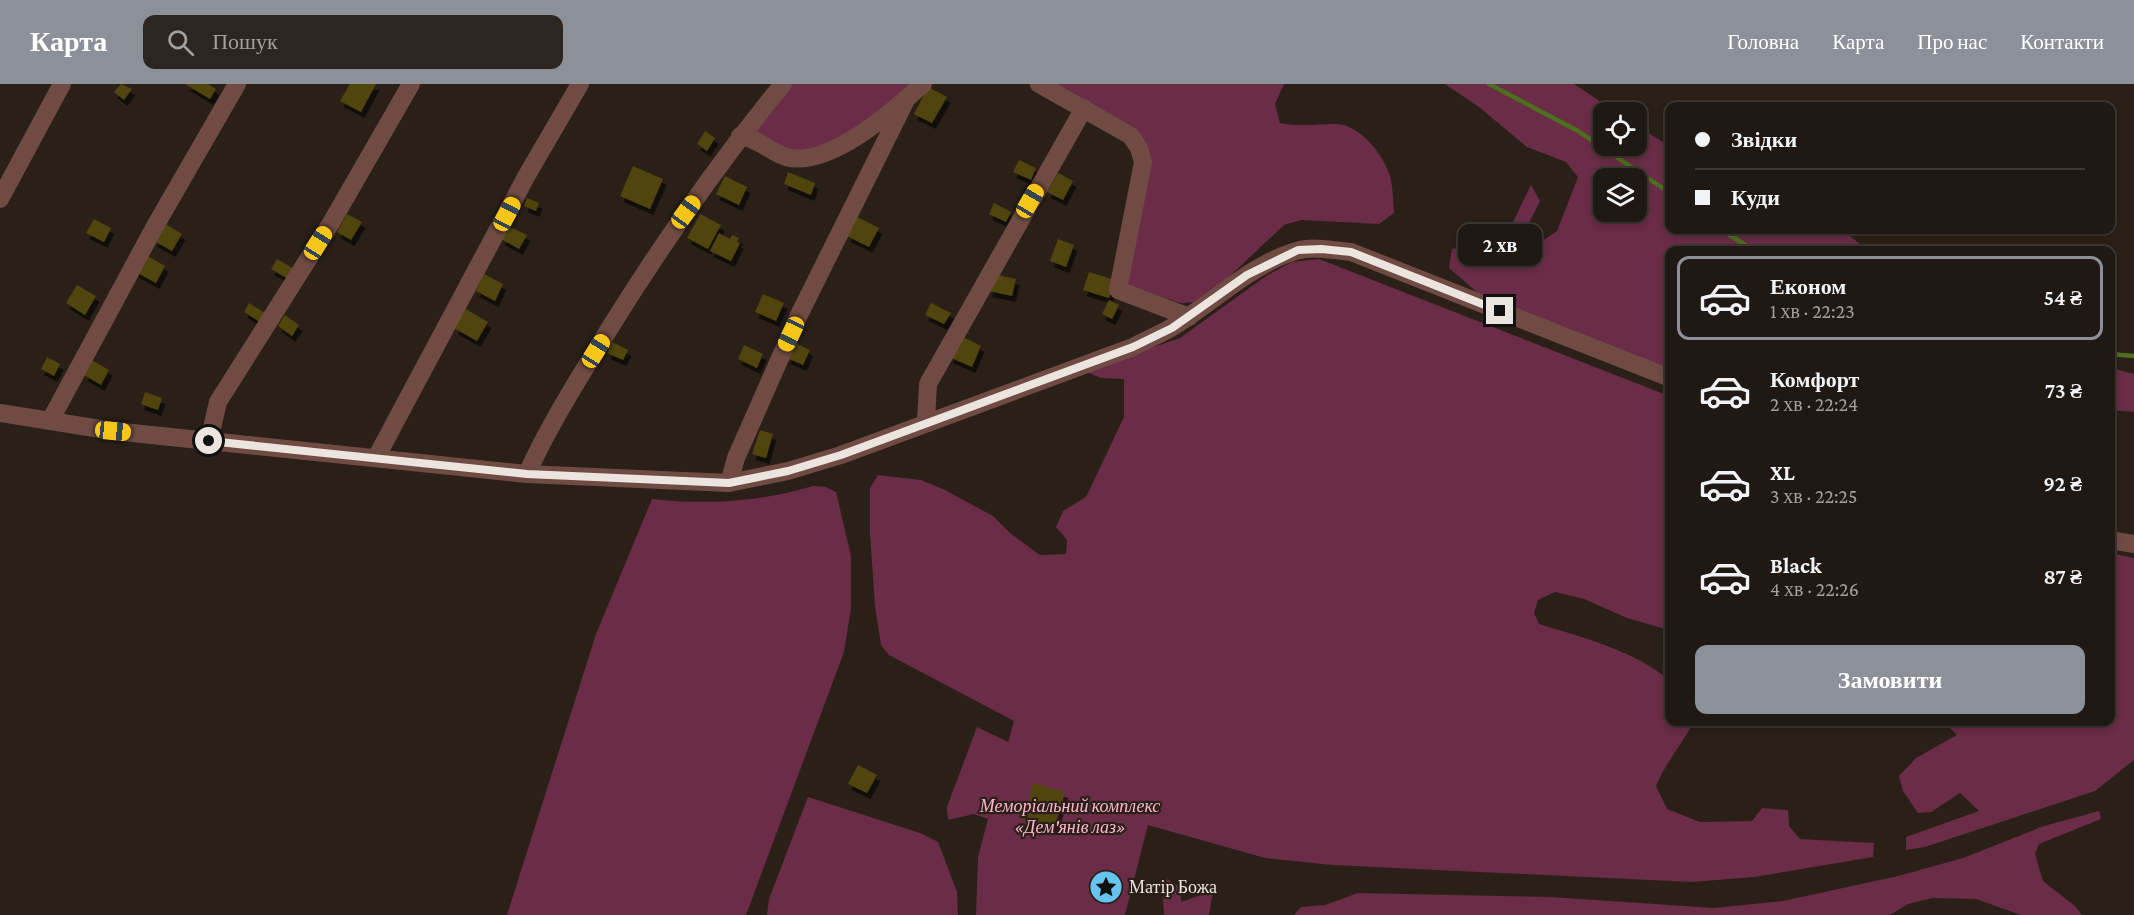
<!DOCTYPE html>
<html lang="uk">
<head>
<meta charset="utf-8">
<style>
	body { margin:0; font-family:"Crimson Pro",serif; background:#2d2520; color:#f1f3f6; height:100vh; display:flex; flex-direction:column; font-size:22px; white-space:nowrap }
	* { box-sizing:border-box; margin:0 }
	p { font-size:20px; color:#a2a09f }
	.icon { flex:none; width:33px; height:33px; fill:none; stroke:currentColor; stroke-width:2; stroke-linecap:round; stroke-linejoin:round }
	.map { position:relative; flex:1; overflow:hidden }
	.drawer { position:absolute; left:1665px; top:162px; width:450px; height:480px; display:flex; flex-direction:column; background:#201812; border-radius:12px; box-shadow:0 3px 9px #0003,0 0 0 2px #3d3732 }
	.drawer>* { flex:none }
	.top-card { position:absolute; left:1665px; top:18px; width:450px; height:132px; border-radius:12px; box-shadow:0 3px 9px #0003,0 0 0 2px #3d3732; display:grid; align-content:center; height:132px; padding:0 30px; background:#201812 }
	.fabs { position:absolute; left:1593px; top:18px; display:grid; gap:12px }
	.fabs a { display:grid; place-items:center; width:54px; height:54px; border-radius:12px; background:#201812; box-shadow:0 3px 9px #0003,0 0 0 2px #3d3732; font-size:30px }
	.end { position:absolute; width:27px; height:27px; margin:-14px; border:8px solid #ebe4df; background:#111; box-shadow:0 0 0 3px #111 }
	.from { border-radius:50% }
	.bubble { position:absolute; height:42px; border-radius:12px; background:#201812; box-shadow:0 3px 9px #0003,0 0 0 2px #3d3732; font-size:20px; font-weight:600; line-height:42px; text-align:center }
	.car { position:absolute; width:18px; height:36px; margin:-18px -9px; border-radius:8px; box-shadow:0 0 4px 2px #0007; background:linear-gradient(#f5c518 24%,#345 0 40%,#f5c518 0 76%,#345 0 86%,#f5c518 0) }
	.top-card b { display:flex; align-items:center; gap:21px; height:57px; font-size:22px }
	.top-card b+b { border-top:2px solid #3d3732 }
	.top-card i { width:15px; height:15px; background:#f1f3f6 }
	ul { padding:10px 0 0; list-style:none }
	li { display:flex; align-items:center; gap:18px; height:84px; margin:0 12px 9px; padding:0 18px; border:3px solid transparent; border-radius:12px }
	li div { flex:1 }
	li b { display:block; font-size:22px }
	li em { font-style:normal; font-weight:600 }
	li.selected { border-color:#8c9099 }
	li>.icon { width:54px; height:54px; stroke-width:1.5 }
	.action { display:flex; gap:12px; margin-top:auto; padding:12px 30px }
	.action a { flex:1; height:69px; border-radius:12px; background:#8c9099; color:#fff; font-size:24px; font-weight:600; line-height:69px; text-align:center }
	header { display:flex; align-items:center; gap:36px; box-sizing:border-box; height:84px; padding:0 30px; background:#8c9099; color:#fff }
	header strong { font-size:28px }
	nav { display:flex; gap:33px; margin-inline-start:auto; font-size:21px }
	.search { width:420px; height:54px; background:#2d2520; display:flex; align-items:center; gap:15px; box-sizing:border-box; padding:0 21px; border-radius:12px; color:#a2a09f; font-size:22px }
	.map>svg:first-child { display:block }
</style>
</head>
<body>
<header>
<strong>Карта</strong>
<div class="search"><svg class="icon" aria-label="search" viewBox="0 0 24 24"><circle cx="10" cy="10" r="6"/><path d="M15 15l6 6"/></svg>Пошук</div>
<nav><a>Головна</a><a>Карта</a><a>Про нас</a><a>Контакти</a></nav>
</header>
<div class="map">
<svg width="2134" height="831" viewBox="0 0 2134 831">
	<defs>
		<filter id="shadow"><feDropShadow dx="3.5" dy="6" stdDeviation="0" flood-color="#0009"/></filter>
	</defs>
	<rect width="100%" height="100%" fill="#2a2018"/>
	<g fill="#6a2c46" fill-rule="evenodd">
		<polygon points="777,0 916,0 835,62 783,68 740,44"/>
		<path d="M1048 0H1284L1275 20 1280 39C1300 43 1315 40 1335 40 1360 40 1383 70 1390 92 1393 103 1393 117 1394 129L1379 140 1301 136 1284 141 1214 207 1198 218 1180 219 1130 202 1122 199 1139 55Z"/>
		<path d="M1445 0H1574L1616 28H1604V62H1636L1637 42 1669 62 1670 146H1843L1867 166H1670L1669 291 1494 223 1449 184 1452 165C1476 160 1486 168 1508 155L1514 136 1531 101 1540 117 1524 149 1541 158 1557 147 1578 93 1566 78 1527 63 1479 23ZM1604 94H1636V128H1604Z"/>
		<path d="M1319 175 1669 312V546L1627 534 1584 515 1555 508 1538 516 1534 529 1539 540C1582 553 1635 567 1669 596L1670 638H1694C1682 660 1666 678 1656 702L1667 725 1700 738 1752 737 1762 724 1788 726 1789 742 1800 755 1874 759 1873 773 1754 793 1692 798 1332 781 1265 774 1148 741 1125 831H976L978 773 988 735 974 730 948 736 947 723 977 643 1008 658 1014 637 889 571 881 561 875 523 870 449V404L878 391 921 396 943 405 993 432 1010 449 1040 471 1066 470 1067 456 1056 443 1063 427 1086 413 1124 333V295L1101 294 1089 289 1092 284 1180 254 1266 192 1292 178Z"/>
		<polygon points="2110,284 2134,290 2134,328 2111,326"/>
		<path d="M813 402 826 403 836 408 851 472V524L844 568 746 831H507L596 550 652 415C707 421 760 418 813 402Z"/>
		<polygon points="2111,469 2134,474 2134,676 2095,707 1925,763 1906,766 1906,753 1979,727 1960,709 1931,728 1918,729 1903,707 1899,692 1916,674 1957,651 1944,638 2110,638"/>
		<polygon points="808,713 920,749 938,758 957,808 958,831 767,831 769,815"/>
		<polygon points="2099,727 2101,735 2039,760 2035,770 2043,797 2075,822 2082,831 2021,831 1976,815 1932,814 1908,820 1890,831 1294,831 1301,823 1325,821 1358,809 1551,813 1714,824 1783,817 1898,792 1963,774 2044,742"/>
		<polygon points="1167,795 1180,803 1181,818 1213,807 1209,831 1164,831 1163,815"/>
	</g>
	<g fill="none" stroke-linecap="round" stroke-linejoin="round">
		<g stroke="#4c701d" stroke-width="4.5">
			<polyline points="1489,0 1578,47 1670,109"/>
			<polyline points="1722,146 1753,166"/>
			<polyline points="2110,270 2134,272"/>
		</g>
	</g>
	<g fill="#504410" filter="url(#shadow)">
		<polygon points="121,0 132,5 124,16 114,8"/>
		<polygon points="185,0 208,0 216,5 210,15"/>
		<polygon points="350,0 376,0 361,28 340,17"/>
		<polygon points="928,3 947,13 932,39 914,30"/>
		<polygon points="705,47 715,54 707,67 697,60"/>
		<polygon points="1019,76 1036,84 1031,96 1013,88"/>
		<polygon points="633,82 663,95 650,125 620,112"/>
		<polygon points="788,88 815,99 811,111 784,100"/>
		<polygon points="1058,89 1073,97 1063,116 1047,108"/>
		<polygon points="725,92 747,103 739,121 716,110"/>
		<polygon points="527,114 539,119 536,127 524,122"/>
		<polygon points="994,119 1011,128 1006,138 989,130"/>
		<polygon points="347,130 362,138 351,156 337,148"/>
		<polygon points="700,130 721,141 708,165 687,154"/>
		<polygon points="857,133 879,144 869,163 847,152"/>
		<polygon points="94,135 111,144 104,158 86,149"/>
		<polygon points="164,139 182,150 172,167 154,157"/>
		<polygon points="508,142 527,151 519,165 501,155"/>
		<polygon points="719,149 730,155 732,151 739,154 737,158 740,159 731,177 710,167"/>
		<polygon points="1058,155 1074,161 1066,183 1050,177"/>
		<polygon points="144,170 165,182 156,199 134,187"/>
		<polygon points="277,175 294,185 288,195 271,185"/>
		<polygon points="1089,188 1115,196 1109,214 1083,206"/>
		<polygon points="484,190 503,200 495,217 476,207"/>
		<polygon points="993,190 1016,195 1012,212 989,207"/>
		<polygon points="77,201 96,212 85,231 66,219"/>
		<polygon points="763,210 784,219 776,237 755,228"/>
		<polygon points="1109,216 1119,221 1112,235 1102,230"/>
		<polygon points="249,219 265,229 260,238 244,228"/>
		<polygon points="931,219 951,229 944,240 925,231"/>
		<polygon points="466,225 488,238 477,257 454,244"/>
		<polygon points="285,231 299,241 292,252 278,242"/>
		<polygon points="959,251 981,262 972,283 949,273"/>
		<polygon points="612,258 628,266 623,276 607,269"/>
		<polygon points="793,258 810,266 803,281 787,274"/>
		<polygon points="744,261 763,270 757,284 738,275"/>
		<polygon points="47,273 60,280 54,292 41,285"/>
		<polygon points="92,276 109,286 101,301 84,291"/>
		<polygon points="145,308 162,314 158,326 141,320"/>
		<polygon points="760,346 773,350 766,374 752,370"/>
		<polygon points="858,681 877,691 867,709 848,700"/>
		<polygon points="1033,699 1065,708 1054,745 1023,736"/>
	</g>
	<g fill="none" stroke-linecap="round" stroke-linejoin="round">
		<g stroke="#704b44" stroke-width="18">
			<polyline points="1039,0 1131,52 1139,64 1143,78 1118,206 1189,233"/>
			<path d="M740 52C758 54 770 68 786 73 828 85 893 27 923 0"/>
			<polyline points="0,115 62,0"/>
			<path d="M0 329 113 347 527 390 729 399 788 387 841 371 1133 263C1146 256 1161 250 1174 242 1214 218 1250 181 1296 167 1313 162 1333 166 1351 168L1670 294"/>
			<polyline points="50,337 154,144 237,0"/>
			<polyline points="926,337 928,300 1084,24"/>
			<polyline points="209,357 218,318 331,139 411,0"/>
			<polyline points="376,374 527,91 580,0"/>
			<path d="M527 390C549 341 578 296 606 250 660 163 718 79 783 0"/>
			<polyline points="729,399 736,374 799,231 907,14"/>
			<polyline points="2110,456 2134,460"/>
		</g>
	</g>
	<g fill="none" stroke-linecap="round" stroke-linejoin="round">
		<polyline stroke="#ebe4df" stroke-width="8" points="209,357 527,390 729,399 788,387 841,371 1133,263 1172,244 1247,191 1298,166 1321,165 1351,168 1500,227"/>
	</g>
	<defs>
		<symbol id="sight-disc" viewBox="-11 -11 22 22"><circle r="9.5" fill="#67c4ef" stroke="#2a2018"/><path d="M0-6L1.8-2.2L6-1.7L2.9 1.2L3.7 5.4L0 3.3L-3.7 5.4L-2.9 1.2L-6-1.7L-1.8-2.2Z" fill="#111"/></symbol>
	</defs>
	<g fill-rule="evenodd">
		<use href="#sight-disc" x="1087" y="784" width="38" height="38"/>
	</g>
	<g text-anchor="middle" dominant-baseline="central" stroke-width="4.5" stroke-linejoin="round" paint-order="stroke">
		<g font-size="18" font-style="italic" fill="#fdb5ce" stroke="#2a2018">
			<text x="1070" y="722">Меморіальний комплекс<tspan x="1070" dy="21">«Дем'янів лаз»</tspan></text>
		</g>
		<g font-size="18" fill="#ebe4df" stroke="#2a2018" text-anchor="start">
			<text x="1129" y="803">Матір Божа</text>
		</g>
	</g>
</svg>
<div class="fabs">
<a><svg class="icon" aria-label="locate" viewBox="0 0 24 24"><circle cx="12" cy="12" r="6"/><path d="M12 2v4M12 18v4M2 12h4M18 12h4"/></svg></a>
<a><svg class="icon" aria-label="layers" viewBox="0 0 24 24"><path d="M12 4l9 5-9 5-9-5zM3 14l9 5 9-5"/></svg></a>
</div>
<i class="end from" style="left:209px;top:357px"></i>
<i class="end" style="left:1500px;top:227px"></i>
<div class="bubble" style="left:1458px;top:140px;width:84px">2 хв</div>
<i class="car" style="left:1030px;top:117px;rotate:30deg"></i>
<i class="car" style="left:686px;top:128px;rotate:36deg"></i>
<i class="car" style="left:507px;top:130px;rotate:28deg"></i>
<i class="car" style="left:318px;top:159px;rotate:32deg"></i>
<i class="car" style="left:791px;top:250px;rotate:205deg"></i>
<i class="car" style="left:596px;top:267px;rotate:32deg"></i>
<i class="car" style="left:113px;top:347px;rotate:96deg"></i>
<div class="top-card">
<b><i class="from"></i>Звідки</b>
<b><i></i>Куди</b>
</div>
<section class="drawer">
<ul>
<li class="selected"><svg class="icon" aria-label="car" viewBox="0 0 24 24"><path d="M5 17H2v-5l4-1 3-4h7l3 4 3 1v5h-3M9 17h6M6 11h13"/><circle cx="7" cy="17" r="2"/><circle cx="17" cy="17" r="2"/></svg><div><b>Економ</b><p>1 хв · 22:23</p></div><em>54 ₴</em></li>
<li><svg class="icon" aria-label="car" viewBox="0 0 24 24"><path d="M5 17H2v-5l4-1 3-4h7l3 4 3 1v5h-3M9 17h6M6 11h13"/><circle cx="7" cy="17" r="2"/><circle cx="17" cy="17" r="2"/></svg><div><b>Комфорт</b><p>2 хв · 22:24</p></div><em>73 ₴</em></li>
<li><svg class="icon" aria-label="car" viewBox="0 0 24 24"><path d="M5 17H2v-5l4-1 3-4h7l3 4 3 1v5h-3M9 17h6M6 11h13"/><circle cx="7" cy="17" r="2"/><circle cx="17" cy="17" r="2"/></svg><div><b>XL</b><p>3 хв · 22:25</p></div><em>92 ₴</em></li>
<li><svg class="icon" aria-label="car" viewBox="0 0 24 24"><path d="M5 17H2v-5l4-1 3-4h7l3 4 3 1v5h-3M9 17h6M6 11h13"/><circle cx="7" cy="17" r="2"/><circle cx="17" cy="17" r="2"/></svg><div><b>Black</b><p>4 хв · 22:26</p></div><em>87 ₴</em></li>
</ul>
<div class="action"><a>Замовити</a></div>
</section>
</div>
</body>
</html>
